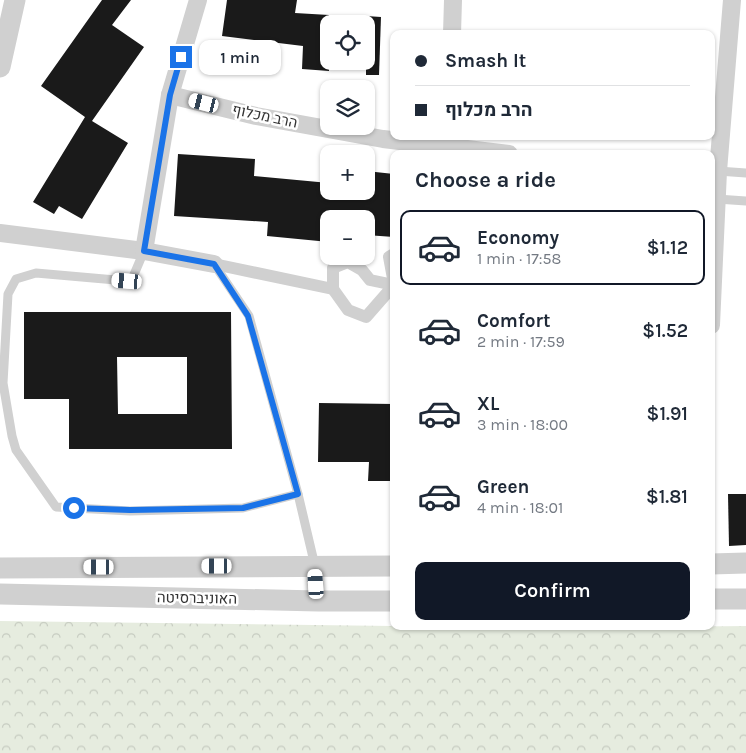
<!DOCTYPE html>
<html lang="en">
<head>
<meta charset="utf-8">
<style>
	body { margin:0; font-family:Karla,Heebo,sans-serif; background:#f2f2f3; color:#1f2937; height:100vh; display:flex; flex-direction:column; font-size:19px; white-space:nowrap }
	* { box-sizing:border-box; margin:0 }
	p { font-size:16px; color:#747a83 }
	.icon { flex:none; width:28px; height:28px; fill:none; stroke:currentColor; stroke-width:2; stroke-linecap:round; stroke-linejoin:round }
	.map { position:relative; flex:1; overflow:hidden }
	.side { position:absolute; left:390px; top:150px; width:325px; height:480px; display:flex; flex-direction:column; background:#fff; border-radius:10px; box-shadow:0 1px 4px #0004 }
	.side>* { flex:none }
	.banner { position:absolute; left:390px; top:30px; width:325px; height:110px; border-radius:10px; box-shadow:0 1px 4px #0004; display:grid; align-content:center; height:110px; padding:0 25px; background:#fff }
	.buttons { position:absolute; left:320px; top:15px; display:grid; gap:10px }
	.buttons a { display:grid; place-items:center; width:55px; height:55px; border-radius:10px; background:#fff; box-shadow:0 1px 4px #0004; font-size:25px }
	.end { position:absolute; width:22px; height:22px; margin:-11px; border:6px solid #1a73e8; background:#fff; box-shadow:0 0 0 2px #fff }
	.from { border-radius:50% }
	.bubble { position:absolute; height:35px; border-radius:10px; background:#fff; box-shadow:0 1px 4px #0004; font-size:16px; font-weight:600; line-height:35px; text-align:center }
	.car { position:absolute; width:15px; height:30px; margin:-15px -8px; border-radius:6px; box-shadow:0 0 4px 1px #0007; background:linear-gradient(#fff 24%,#345 0 40%,#fff 0 76%,#345 0 86%,#fff 0) }
	.banner b { display:flex; align-items:center; gap:18px; height:48px; font-size:19px }
	.banner b+b { border-top:1px solid #e0e1e3 }
	.banner i { width:12px; height:12px; background:#1f2937 }
	ul { padding:0; list-style:none }
	li { display:flex; align-items:center; gap:15px; height:75px; margin:0 10px 8px; padding:0 15px; border:2px solid transparent; border-radius:10px }
	li div { flex:1 }
	li b { display:block; font-size:19px }
	li em { font-style:normal; font-weight:600 }
	li.current { border-color:#111827 }
	li>.icon { width:45px; height:45px; stroke-width:1.5 }
	h2 { padding:0 25px; font-size:22px; line-height:60px }
	.cta { display:flex; gap:10px; margin-top:auto; padding:10px 25px }
	.cta a { flex:1; height:58px; border-radius:10px; background:#111827; color:#fff; font-size:20px; font-weight:600; line-height:58px; text-align:center }
	.map>svg:first-child { display:block }
</style>
</head>
<body>
<div class="map">
<svg width="746" height="753" viewBox="0 0 746 753">
	<defs>
		<pattern id="forest-crowns" width="20" height="18" patternUnits="userSpaceOnUse" patternTransform="scale(1.25)"><rect width="20" height="18" fill="#e6ecdf"/><path d="M2 6a3 3 0 1 1 6 0M12 15a3 3 0 1 1 6 0" fill="none" stroke="#c6cbc0"/></pattern>
	</defs>
	<rect width="100%" height="100%" fill="#fff"/>
	<polygon fill="url(#forest-crowns)" points="0,621 553,628 746,626 746,753 0,753"/>
	<g fill="#1a1a1a" fill-rule="evenodd">
		<polygon points="102,0 131,0 112,25 144,47 92,121 128,143 82,219 59,206 54,214 33,202 85,117 41,86"/>
		<polygon points="227,0 297,0 295,13 329,15 329,71 302,69 303,46 222,36"/>
		<polygon points="366,16 381,17 379,75 366,75"/>
		<polygon points="178,154 255,159 254,176 329,183 329,191 366,191 366,171 394,174 394,237 366,235 366,219 329,219 329,242 267,236 268,222 174,216"/>
		<path d="M24 312H231L232 449H69V399H24ZM117 357H187V414H118Z"/>
		<polygon points="319,403 394,404 394,481 368,481 369,462 318,462"/>
		<polygon points="728,494 746,494 746,545 729,546"/>
	</g>
	<g fill="none" stroke-linecap="round" stroke-linejoin="round">
		<g stroke="#d0d0d0" stroke-width="9">
			<polyline points="718,171 746,173"/>
			<polyline points="717,199 746,201"/>
			<polyline points="144,251 133,277 127,281 36,273 16,279 8,294 3,383 12,436 16,450 56,507 130,511 243,508 298,494"/>
			<polyline points="214,264 249,316 298,494 315,566 318,601"/>
		</g>
		<g stroke="#d0d0d0" stroke-width="12">
			<polyline points="394,254 389,257 394,284"/>
			<polyline points="214,264 333,289"/>
			<polyline points="394,285 370,280 362,270 348,262 333,268 333,289 348,310 366,317 394,285"/>
		</g>
		<g stroke="#d0d0d0" stroke-width="18">
			<polyline points="452,34 453,0"/>
			<polyline points="170,95 256,116 383,139 509,154"/>
			<polyline points="0,233 144,251 214,264"/>
			<polyline points="144,251 170,95 198,0"/>
			<polyline points="711,325 718,171 732,0"/>
		</g>
		<g stroke="#d0d0d0" stroke-width="21">
			<polyline points="0,67 15,0"/>
			<polyline points="711,564 746,563"/>
			<polyline points="0,568 394,566"/>
			<polyline points="0,594 318,601 394,601"/>
			<polyline points="711,599 746,599"/>
		</g>
	</g>
	<g fill="none" stroke-linecap="round" stroke-linejoin="round">
		<polyline stroke="#1a73e8" stroke-width="6" points="74,508 130,510 243,508 298,494 248,316 214,264 144,251 170,95 181,57"/>
	</g>
	<g text-anchor="middle" dominant-baseline="central" stroke-width="5" stroke-linejoin="round" paint-order="stroke">
		<g font-size="15" fill="#333" stroke="#fff">
			<text transform="translate(265 116) rotate(12)">הרב מכלוף</text>
			<text transform="translate(197 598) rotate(1)">האוניברסיטה</text>
		</g>
	</g>
</svg>
<div class="buttons">
<a><svg class="icon" aria-label="locate" viewBox="0 0 24 24"><circle cx="12" cy="12" r="6"/><path d="M12 2v4M12 18v4M2 12h4M18 12h4"/></svg></a>
<a><svg class="icon" aria-label="layers" viewBox="0 0 24 24"><path d="M12 4l9 5-9 5-9-5zM3 14l9 5 9-5"/></svg></a>
<a>+</a>
<a>−</a>
</div>
<i class="end from" style="left:74px;top:508px"></i>
<i class="end" style="left:181px;top:57px"></i>
<div class="bubble" style="left:199px;top:40px;width:82px">1 min</div>
<i class="car" style="left:204px;top:103px;rotate:284deg"></i>
<i class="car" style="left:127px;top:281px;rotate:275deg"></i>
<i class="car" style="left:217px;top:566px;rotate:270deg"></i>
<i class="car" style="left:99px;top:567px;rotate:270deg"></i>
<i class="car" style="left:316px;top:584px;rotate:356deg"></i>
<div class="banner">
<b><i class="from"></i>Smash It</b>
<b><i></i>הרב מכלוף</b>
</div>
<section class="side">
<h2>Choose a ride</h2>
<ul>
<li class="current"><svg class="icon" aria-label="car" viewBox="0 0 24 24"><path d="M5 17H2v-5l4-1 3-4h7l3 4 3 1v5h-3M9 17h6M6 11h13"/><circle cx="7" cy="17" r="2"/><circle cx="17" cy="17" r="2"/></svg><div><b>Economy</b><p>1 min · 17:58</p></div><em>$1.12</em></li>
<li><svg class="icon" aria-label="car" viewBox="0 0 24 24"><path d="M5 17H2v-5l4-1 3-4h7l3 4 3 1v5h-3M9 17h6M6 11h13"/><circle cx="7" cy="17" r="2"/><circle cx="17" cy="17" r="2"/></svg><div><b>Comfort</b><p>2 min · 17:59</p></div><em>$1.52</em></li>
<li><svg class="icon" aria-label="car" viewBox="0 0 24 24"><path d="M5 17H2v-5l4-1 3-4h7l3 4 3 1v5h-3M9 17h6M6 11h13"/><circle cx="7" cy="17" r="2"/><circle cx="17" cy="17" r="2"/></svg><div><b>XL</b><p>3 min · 18:00</p></div><em>$1.91</em></li>
<li><svg class="icon" aria-label="car" viewBox="0 0 24 24"><path d="M5 17H2v-5l4-1 3-4h7l3 4 3 1v5h-3M9 17h6M6 11h13"/><circle cx="7" cy="17" r="2"/><circle cx="17" cy="17" r="2"/></svg><div><b>Green</b><p>4 min · 18:01</p></div><em>$1.81</em></li>
</ul>
<div class="cta"><a>Confirm</a></div>
</section>
</div>
</body>
</html>
